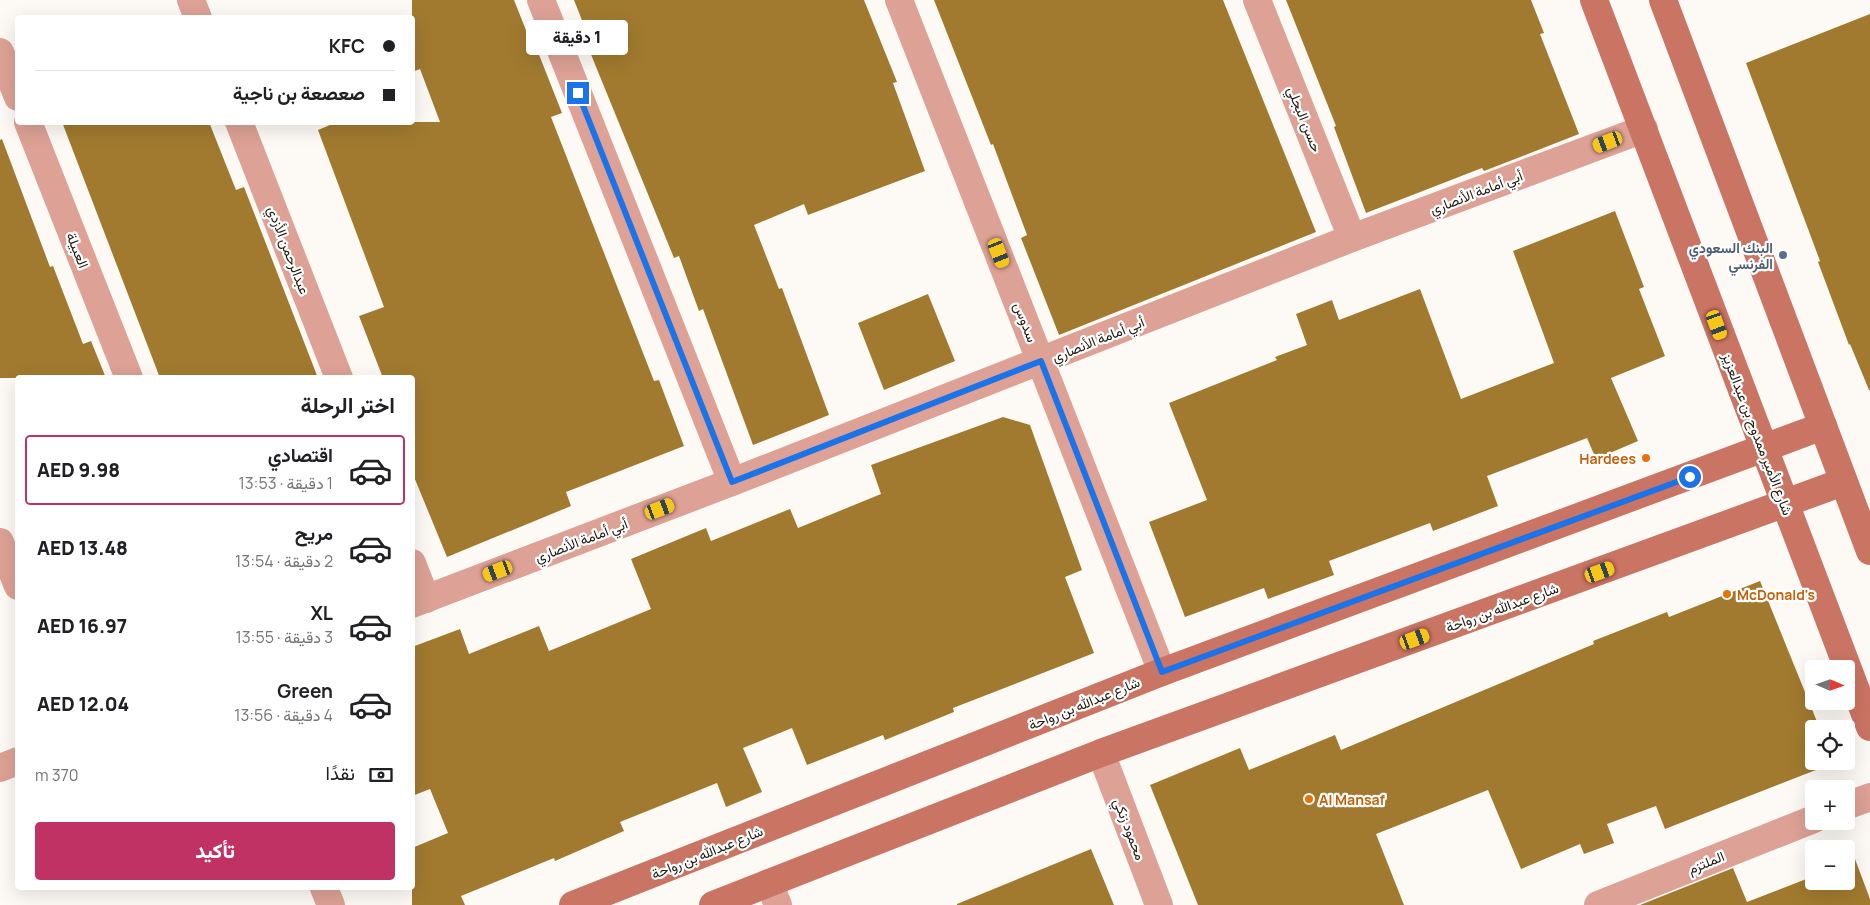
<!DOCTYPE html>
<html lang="ar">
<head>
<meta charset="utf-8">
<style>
	body { margin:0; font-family:Manrope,Vazirmatn,sans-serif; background:#f6f6f6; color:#202124; direction:rtl; height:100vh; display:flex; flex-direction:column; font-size:19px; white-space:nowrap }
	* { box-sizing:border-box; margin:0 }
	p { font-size:16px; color:#757577 }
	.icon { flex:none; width:28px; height:28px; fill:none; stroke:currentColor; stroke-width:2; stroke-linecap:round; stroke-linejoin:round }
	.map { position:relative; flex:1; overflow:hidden; direction:ltr }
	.panel { position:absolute; left:15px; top:375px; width:400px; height:515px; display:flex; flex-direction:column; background:#fff; border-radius:5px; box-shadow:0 5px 20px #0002; direction:rtl }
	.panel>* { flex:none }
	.guide { position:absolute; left:15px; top:15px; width:400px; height:110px; border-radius:5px; box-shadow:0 5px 20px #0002; direction:rtl; display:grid; align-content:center; height:110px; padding:0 20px; background:#fff }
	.needle { width:32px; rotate:92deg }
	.controls { position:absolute; left:1805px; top:660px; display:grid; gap:10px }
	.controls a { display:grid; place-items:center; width:50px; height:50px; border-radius:5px; background:#fff; box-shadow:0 5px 20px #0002; font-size:25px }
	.end { position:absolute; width:22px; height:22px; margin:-11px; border:6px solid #1a73e8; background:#fff; box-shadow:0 0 0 2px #fff }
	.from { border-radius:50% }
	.bubble { position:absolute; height:35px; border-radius:5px; background:#fff; box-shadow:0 5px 20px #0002; font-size:16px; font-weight:800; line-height:35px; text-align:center; direction:rtl }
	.car { position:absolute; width:15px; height:30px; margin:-15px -8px; border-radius:6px; box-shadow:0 0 4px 1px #0007; background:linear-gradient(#f5c518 24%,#345 0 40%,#f5c518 0 76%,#345 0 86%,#f5c518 0) }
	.guide b { display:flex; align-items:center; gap:18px; height:48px; font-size:19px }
	.guide b+b { border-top:1px solid #e0e0e0 }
	.guide i { width:12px; height:12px; background:#202124 }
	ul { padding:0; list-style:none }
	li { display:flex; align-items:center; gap:15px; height:70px; margin:0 10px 8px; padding:0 10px; border:2px solid transparent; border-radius:5px }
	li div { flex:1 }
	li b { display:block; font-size:19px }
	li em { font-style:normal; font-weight:800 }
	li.on { border-color:#c03263 }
	li>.icon { width:45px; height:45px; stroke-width:1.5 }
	h2 { padding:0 20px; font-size:22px; line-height:60px }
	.pay { display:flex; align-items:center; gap:12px; height:55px; padding:0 20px; font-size:19px }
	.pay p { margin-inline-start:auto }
	.action { display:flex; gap:10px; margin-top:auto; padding:10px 20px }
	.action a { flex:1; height:58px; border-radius:5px; background:#c03263; color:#fff; font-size:20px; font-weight:800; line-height:58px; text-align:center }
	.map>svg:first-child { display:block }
</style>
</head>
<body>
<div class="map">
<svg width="1870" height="905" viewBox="0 0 1870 905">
	<rect width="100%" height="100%" fill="#fdfaf5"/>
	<g fill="#a17a2f">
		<polygon points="412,0 514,0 533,48 536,47 562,113 551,117 654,381 659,380 684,446 566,492 571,506 447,557 412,472 412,378 383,378 359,316 384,307 318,130 337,122 440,122 420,69 412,72"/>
		<polygon points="574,0 864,0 897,82 893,83 925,171 808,215 804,204 754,225 779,289 782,288 829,415 753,445 703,309 699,311 679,256 674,258 581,30 585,28"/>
		<polygon points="934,0 1223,0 1316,232 1059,335 1021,238 1027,235 993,144 991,145"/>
		<polygon points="1286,0 1531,0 1544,33 1540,34 1579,134 1484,171 1482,168 1366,213 1334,127 1336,126"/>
		<polygon points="1870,14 1870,390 1869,390 1850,344 1849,345 1818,262 1820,261 1746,63"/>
		<polygon points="62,122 209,122 236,190 244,187 318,378 160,378"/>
		<polygon points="2,139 50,267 53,266 83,344 91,341 106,378 0,378 0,140"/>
		<polygon points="1615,211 1644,287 1639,289 1665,356 1611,378 1638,441 1596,459 1587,438 1487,476 1498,506 1433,531 1430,523 1329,561 1334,575 1268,599 1264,588 1185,617 1149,522 1207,500 1169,403 1277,360 1275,357 1307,345 1296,314 1332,300 1339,320 1420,289 1461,399 1554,363 1513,251"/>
		<polygon points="928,294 955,361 884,390 858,323"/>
		<polygon points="1003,417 1030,425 1082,570 1065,577 1094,653 953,708 954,712 885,740 883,735 807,765 792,728 743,748 762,792 726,807 717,783 620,822 624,831 555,861 554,858 461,896 465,905 412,905 412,848 448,833 430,789 412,796 412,647 460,629 469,654 539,626 549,651 651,609 631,559 706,528 711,541 790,509 798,528 881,494 871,465"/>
		<polygon points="1760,581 1820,729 1814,729 1814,761 1833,761 1834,763 1665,829 1656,806 1607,824 1614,843 1584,854 1580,844 1521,869 1488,790 1376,834 1404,905 1198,905 1150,785 1240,748 1249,770 1335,735 1341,750 1594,644 1593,641 1667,612 1669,617"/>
		<polygon points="1091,849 1114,905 957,905 957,904"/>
		<polygon points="1855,859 1870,899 1870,905 1640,905 1733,868 1747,902 1814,876 1814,881 1846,881 1846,863"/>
	</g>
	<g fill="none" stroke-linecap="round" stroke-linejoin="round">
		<g stroke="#dda195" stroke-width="28">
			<polyline points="191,0 198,18"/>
			<polyline points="541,0 732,482"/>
			<polyline points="899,0 1162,672"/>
			<polyline points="1257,0 1352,238"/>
			<polyline points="0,52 18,97"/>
			<polyline points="28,122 129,378"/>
			<polyline points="239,122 339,378"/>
			<polyline points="0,542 18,586"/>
			<polyline points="412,563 426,599"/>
			<polyline points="412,604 732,482 1352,238 1644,129"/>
			<polyline points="1101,753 1159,905"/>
			<polyline points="0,768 18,761"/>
			<polyline points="1846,806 1870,797"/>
			<polyline points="769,883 778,905"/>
			<polyline points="324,888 331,905"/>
			<polyline points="1598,905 1814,819"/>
		</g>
		<g stroke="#ca7464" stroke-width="28">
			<polyline points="1594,0 1870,727"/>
			<polyline points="1663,0 1870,551"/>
			<polyline points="573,905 1162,672 1823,426"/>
			<polyline points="713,905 1101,753 1843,482"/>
		</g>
	</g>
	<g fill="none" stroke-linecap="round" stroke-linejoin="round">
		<polyline stroke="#1a73e8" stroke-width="6" points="578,93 732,482 1041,361 1162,672 1690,477"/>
	</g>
	<circle fill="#5c6f8a" stroke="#fff" stroke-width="2" cx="1783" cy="255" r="5"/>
	<g fill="#e8710a" stroke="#fff" stroke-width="2">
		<circle cx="1646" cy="458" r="5"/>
		<circle cx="1727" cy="594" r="5"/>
		<circle cx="1309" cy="799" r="5"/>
	</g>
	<g text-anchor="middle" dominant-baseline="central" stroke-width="4.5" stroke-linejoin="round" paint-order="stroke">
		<g font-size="14" fill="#221c13" stroke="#fff">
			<text transform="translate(1305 119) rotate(68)">حسن البجلي</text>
			<text transform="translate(1476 192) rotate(-21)">أبي أمامة الأنصاري</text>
			<text transform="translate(78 250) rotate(68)">العبيلة</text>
			<text transform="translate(289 250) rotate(69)">عبدالرحمن الأزدي</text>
			<text transform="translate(1026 322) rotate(69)">سدوس</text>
			<text transform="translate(1098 339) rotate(-22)">أبي أمامة الأنصاري</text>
			<text transform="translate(1758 434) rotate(69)">شارع الأمير ممدوح بن عبدالعزيز</text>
			<text transform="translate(581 540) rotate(-21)">أبي أمامة الأنصاري</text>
			<text transform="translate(1502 607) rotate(-20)">شارع عبدالله بن رواحة</text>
			<text transform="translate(1084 703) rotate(-22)">شارع عبدالله بن رواحة</text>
			<text transform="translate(1130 829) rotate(69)">محمود زنكي</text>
			<text transform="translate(707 852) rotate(-22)">شارع عبدالله بن رواحة</text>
			<text transform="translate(1706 862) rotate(-22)">الملتزم</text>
		</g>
		<g font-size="14" font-weight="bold" fill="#4e5e75" stroke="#fff" text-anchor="end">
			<text x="1773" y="247">البنك السعودي<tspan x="1773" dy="16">الفرنسي</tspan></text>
		</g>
		<g font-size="14" font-weight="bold" fill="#c56008" stroke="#fff" text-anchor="start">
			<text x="1636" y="458" text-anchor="end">Hardees</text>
			<text x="1737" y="594">McDonald's</text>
			<text x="1319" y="799">Al Mansaf</text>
		</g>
	</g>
</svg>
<div class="controls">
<a><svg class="needle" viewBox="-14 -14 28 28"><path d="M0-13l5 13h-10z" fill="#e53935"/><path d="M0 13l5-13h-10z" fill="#757577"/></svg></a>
<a><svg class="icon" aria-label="locate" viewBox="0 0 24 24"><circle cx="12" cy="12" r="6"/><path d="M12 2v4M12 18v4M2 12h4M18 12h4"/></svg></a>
<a>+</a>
<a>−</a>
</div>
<i class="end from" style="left:1690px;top:477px"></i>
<i class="end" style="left:578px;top:93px"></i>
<div class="bubble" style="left:526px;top:20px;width:102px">1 دقيقة</div>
<i class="car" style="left:1608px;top:142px;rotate:249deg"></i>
<i class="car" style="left:999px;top:253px;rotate:158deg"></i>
<i class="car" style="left:1717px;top:325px;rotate:160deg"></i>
<i class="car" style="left:660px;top:509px;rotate:69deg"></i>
<i class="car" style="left:498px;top:571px;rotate:249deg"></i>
<i class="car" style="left:1600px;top:572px;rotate:70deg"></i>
<i class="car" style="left:1415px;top:639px;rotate:70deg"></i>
<div class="guide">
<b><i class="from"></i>KFC</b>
<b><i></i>صعصعة بن ناجية</b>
</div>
<section class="panel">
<h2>اختر الرحلة</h2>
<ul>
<li class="on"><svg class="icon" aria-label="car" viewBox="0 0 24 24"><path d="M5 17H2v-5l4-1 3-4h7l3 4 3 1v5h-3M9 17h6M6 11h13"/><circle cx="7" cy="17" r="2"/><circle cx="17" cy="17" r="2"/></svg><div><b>اقتصادي</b><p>1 دقيقة · 13:53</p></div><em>AED 9.98</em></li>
<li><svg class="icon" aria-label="car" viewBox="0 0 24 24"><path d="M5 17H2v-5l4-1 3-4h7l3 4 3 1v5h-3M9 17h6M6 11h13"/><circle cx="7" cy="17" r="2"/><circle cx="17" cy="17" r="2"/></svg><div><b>مريح</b><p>2 دقيقة · 13:54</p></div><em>AED 13.48</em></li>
<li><svg class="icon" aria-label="car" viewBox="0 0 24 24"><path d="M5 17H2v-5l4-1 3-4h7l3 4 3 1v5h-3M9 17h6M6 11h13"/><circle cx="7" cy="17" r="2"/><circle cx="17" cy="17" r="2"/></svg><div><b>XL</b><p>3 دقيقة · 13:55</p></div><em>AED 16.97</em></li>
<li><svg class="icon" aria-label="car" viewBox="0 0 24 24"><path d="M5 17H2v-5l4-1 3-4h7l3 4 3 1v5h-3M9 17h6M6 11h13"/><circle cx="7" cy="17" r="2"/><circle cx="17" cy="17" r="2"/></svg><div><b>Green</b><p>4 دقيقة · 13:56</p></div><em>AED 12.04</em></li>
</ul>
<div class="pay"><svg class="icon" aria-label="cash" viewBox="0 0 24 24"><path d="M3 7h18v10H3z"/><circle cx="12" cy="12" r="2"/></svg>نقدًا<p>370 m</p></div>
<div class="action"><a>تأكيد</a></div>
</section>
</div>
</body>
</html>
